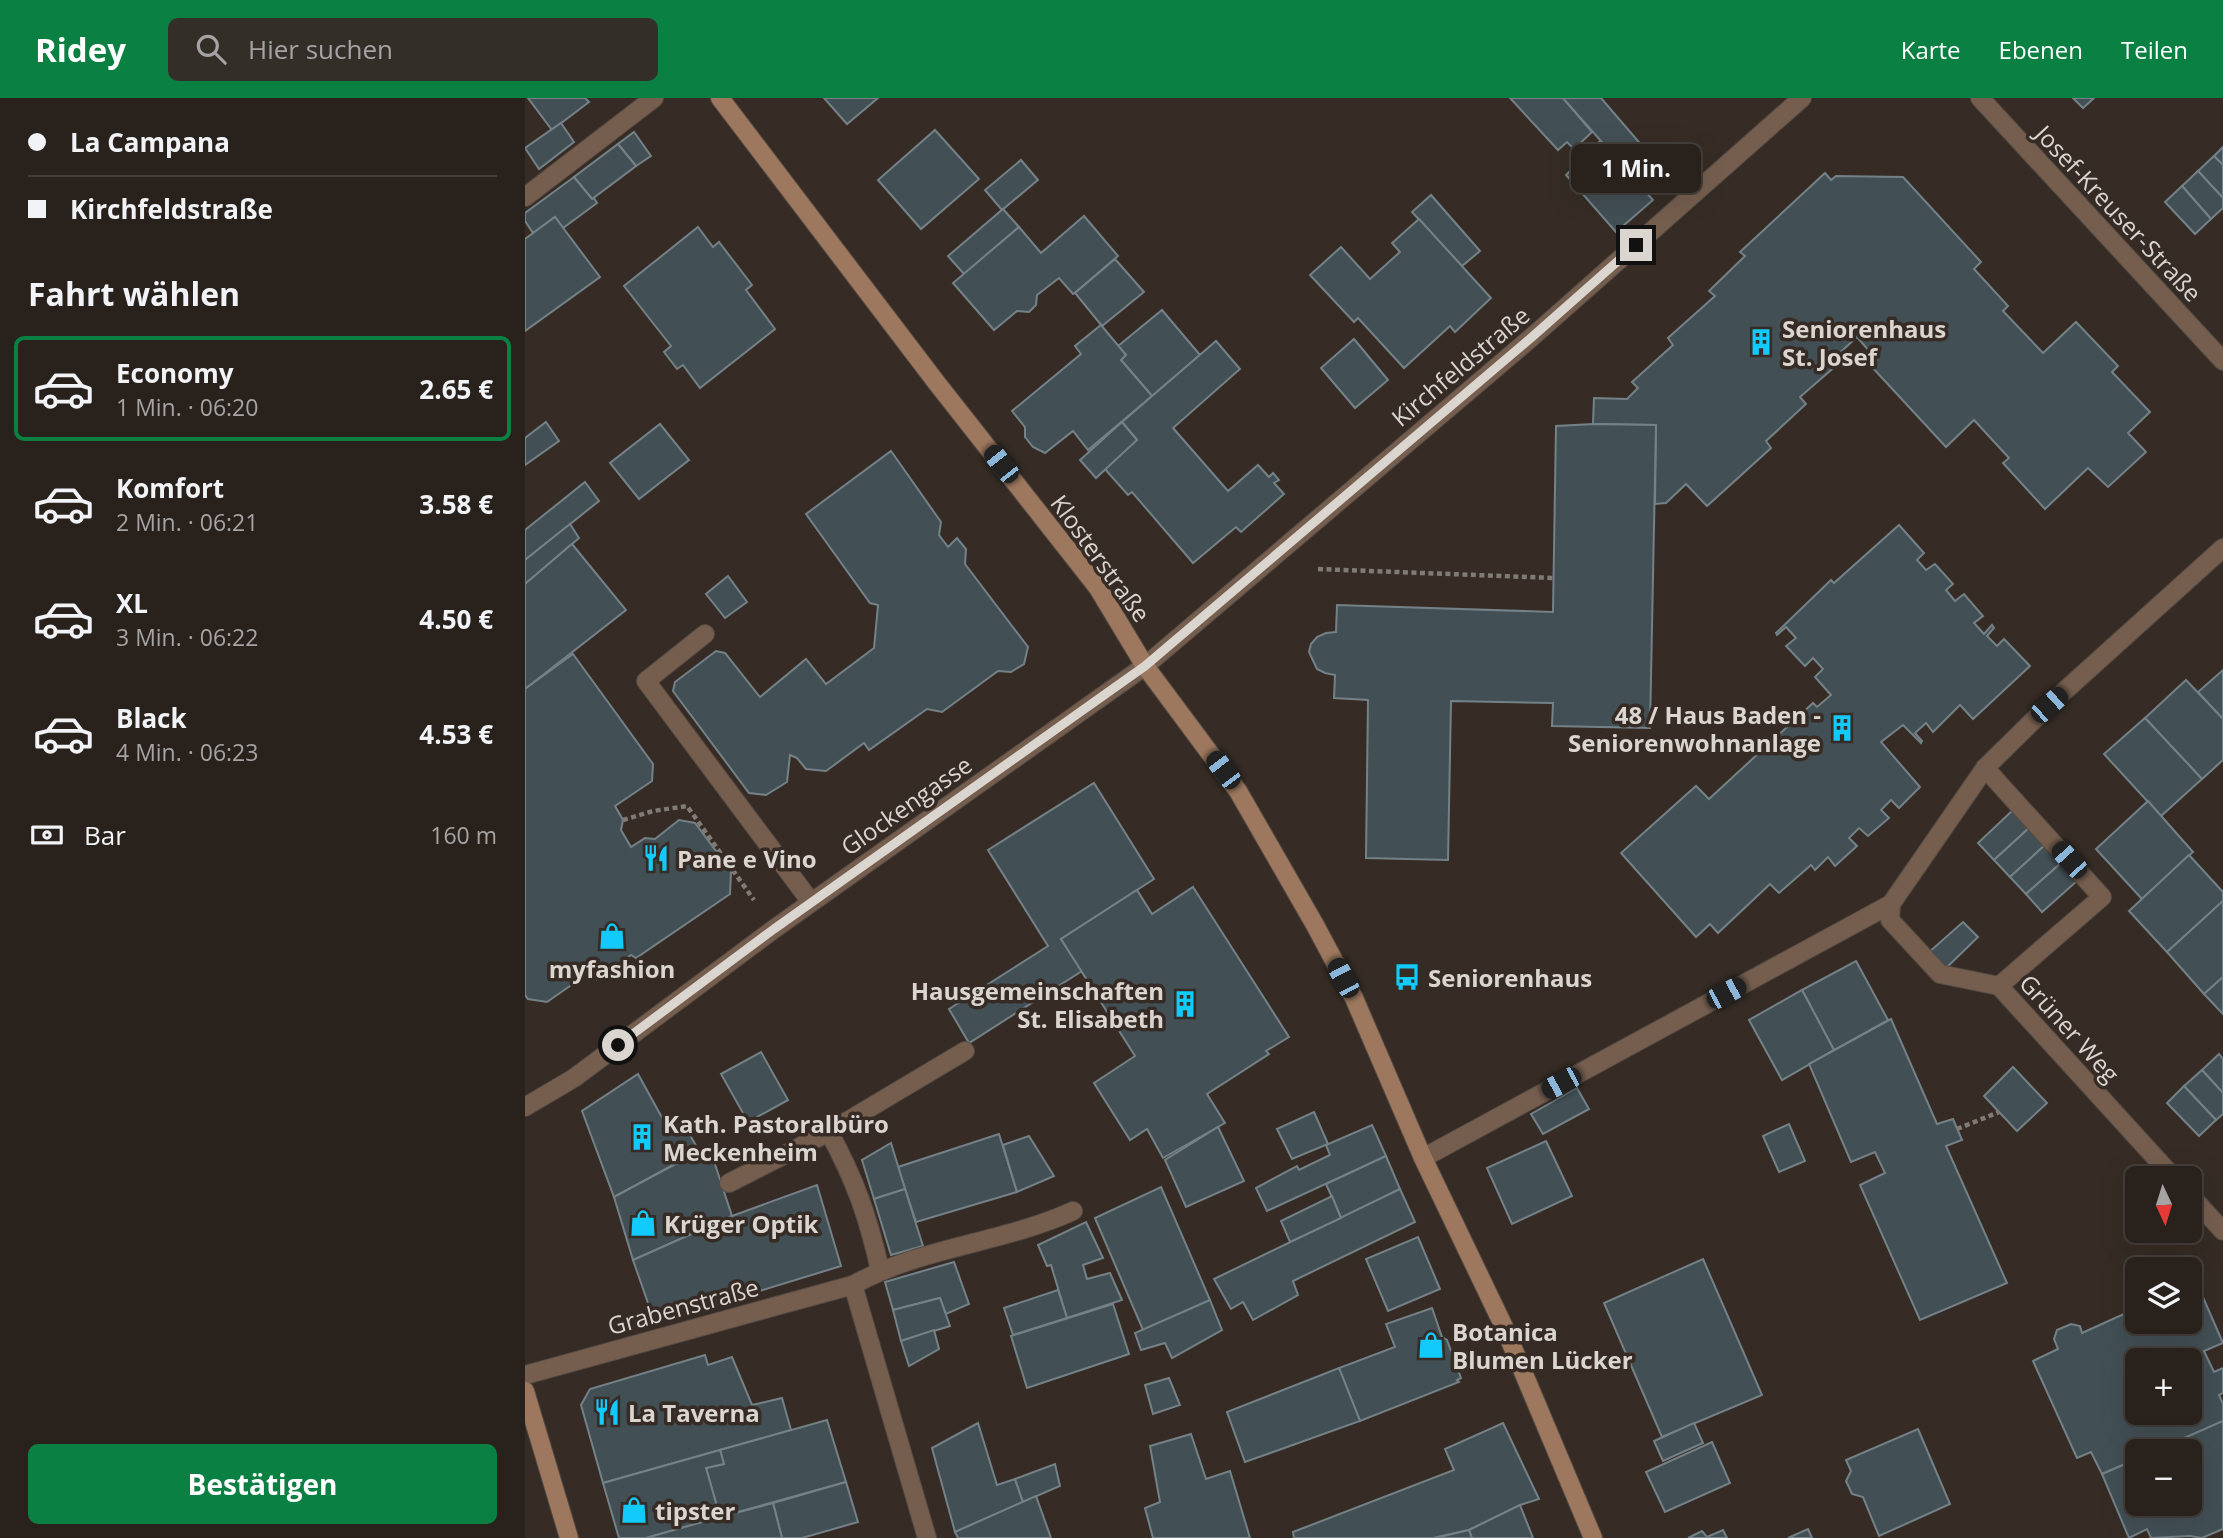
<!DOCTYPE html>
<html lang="de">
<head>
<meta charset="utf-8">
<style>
	body { margin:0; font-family:"Open Sans",sans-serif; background:#342e29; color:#f1f3f6; height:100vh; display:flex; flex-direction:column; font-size:26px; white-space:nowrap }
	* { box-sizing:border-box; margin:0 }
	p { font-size:23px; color:#a5a3a3 }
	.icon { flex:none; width:38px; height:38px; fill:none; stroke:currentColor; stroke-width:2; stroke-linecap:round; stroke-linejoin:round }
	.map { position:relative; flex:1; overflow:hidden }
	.sheet { display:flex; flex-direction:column; background:#28211c; width:525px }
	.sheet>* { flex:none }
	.hud { display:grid; align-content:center; height:154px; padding:0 28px; background:#28211c }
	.needle { width:46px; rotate:176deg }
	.fabs { position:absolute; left:1600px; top:1068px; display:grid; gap:14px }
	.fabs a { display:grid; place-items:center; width:77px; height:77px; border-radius:10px; background:#28211c; box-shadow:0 7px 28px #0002,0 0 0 2px #443e3b; font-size:35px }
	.end { position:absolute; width:32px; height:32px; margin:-16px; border:9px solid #dbd5d0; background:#111; box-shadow:0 0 0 4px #111 }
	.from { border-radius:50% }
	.bubble { position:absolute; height:49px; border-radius:10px; background:#28211c; box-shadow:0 7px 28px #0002,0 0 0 2px #443e3b; font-size:23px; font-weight:700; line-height:49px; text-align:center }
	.car { position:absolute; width:21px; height:42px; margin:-21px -10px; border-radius:9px; box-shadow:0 0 5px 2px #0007; background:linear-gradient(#222 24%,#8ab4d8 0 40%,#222 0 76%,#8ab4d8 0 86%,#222 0) }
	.hud b { display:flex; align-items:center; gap:24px; height:66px; font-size:26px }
	.hud b+b { border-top:2px solid #443e3b }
	.hud i { width:18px; height:18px; background:#f1f3f6 }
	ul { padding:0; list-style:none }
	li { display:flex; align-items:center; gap:21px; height:105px; margin:0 14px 10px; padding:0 14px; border:4px solid transparent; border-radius:10px }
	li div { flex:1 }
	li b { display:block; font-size:26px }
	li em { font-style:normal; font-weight:700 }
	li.active { border-color:#0b8043 }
	li>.icon { width:63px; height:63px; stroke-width:1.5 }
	h2 { padding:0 28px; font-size:32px; line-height:84px }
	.pay { display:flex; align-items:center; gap:18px; height:77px; padding:0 28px; font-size:26px }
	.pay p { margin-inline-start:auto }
	.action { display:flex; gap:14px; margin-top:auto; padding:14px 28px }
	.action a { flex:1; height:80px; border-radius:10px; background:#0b8043; color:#fff; font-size:28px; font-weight:700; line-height:80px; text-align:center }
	header { display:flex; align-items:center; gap:42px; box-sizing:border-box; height:98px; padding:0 35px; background:#0b8043; color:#fff }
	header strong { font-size:33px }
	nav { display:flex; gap:38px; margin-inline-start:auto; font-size:24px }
	.search { width:490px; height:63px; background:#342e29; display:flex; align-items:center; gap:18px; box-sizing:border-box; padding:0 24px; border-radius:10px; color:#a5a3a3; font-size:26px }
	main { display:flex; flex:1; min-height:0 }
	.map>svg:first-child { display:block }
</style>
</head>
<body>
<header>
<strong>Ridey</strong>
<div class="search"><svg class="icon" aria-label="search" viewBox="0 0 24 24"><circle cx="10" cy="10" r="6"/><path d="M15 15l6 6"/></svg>Hier suchen</div>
<nav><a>Karte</a><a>Ebenen</a><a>Teilen</a></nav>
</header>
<main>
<section class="sheet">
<div class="hud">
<b><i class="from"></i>La Campana</b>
<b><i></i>Kirchfeldstraße</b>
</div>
<h2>Fahrt wählen</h2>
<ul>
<li class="active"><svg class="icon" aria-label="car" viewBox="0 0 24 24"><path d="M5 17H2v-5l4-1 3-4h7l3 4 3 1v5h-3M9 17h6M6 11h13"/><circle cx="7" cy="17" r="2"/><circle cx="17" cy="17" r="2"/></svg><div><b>Economy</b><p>1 Min. · 06:20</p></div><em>2.65 €</em></li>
<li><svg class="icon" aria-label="car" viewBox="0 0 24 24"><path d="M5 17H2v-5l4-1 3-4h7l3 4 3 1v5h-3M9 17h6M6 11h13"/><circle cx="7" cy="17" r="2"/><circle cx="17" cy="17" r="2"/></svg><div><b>Komfort</b><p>2 Min. · 06:21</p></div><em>3.58 €</em></li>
<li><svg class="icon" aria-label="car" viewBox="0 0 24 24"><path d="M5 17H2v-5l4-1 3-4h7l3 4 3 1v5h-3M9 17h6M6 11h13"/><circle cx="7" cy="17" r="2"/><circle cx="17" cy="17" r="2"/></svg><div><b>XL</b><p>3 Min. · 06:22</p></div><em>4.50 €</em></li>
<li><svg class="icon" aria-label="car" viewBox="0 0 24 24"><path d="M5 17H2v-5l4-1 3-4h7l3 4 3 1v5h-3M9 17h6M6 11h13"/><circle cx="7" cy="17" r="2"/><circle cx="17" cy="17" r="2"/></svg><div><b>Black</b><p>4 Min. · 06:23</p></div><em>4.53 €</em></li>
</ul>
<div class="pay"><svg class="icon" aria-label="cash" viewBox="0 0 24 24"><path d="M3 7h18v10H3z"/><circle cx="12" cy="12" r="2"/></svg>Bar<p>160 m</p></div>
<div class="action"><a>Bestätigen</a></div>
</section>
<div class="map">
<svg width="1698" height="1440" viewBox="0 0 1698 1440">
	<rect width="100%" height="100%" fill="#362c25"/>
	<g fill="#424f54" stroke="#748288" stroke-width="2" fill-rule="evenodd">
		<polygon points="3,0 60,0 64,4 27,32"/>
		<polygon points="299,0 353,0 322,26"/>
		<polygon points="985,0 1038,0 1067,34 1049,51 1042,44 1033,52"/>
		<polygon points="1038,0 1076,0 1125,57 1105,76"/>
		<polygon points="1548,0 1569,0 1558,10"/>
		<polygon points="36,25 49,44 14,71 0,50"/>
		<polygon points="410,32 454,81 396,131 353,82"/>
		<polygon points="109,34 126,58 111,68 93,46"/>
		<polygon points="1075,43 1128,102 1091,134 1041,77"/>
		<polygon points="93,46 111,68 67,101 49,79"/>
		<polygon points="1698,49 1698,67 1689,58"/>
		<polygon points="1689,58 1698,67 1698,100 1673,73"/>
		<polygon points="496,62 513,82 477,112 460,92"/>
		<polygon points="1673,73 1698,100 1698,110 1686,121 1657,88"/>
		<polygon points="1300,75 1306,82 1311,78 1378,79 1456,164 1449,171 1483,208 1478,213 1518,255 1551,224 1593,268 1587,274 1625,314 1603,335 1621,354 1583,389 1563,370 1520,411 1478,365 1484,360 1449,322 1421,349 1346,268 1352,262 1332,239 1308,261 1313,266 1275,299 1281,306 1241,343 1246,350 1182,408 1161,386 1141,405 1130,406 1131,327 1068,326 1069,300 1102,301 1113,290 1107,284 1148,247 1143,240 1190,198 1184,193 1220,158 1215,154"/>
		<polygon points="49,79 67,101 69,100 72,105 38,130 30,119 8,135 0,123 0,115"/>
		<polygon points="1657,88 1686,121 1670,136 1640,104"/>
		<polygon points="906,97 955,153 937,168 887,114"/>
		<polygon points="478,111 494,129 439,176 423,158"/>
		<polygon points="559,118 593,158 550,195 548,196 534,180 512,197 511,207 504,214 492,213 469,232 428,185 494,129 516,155"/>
		<polygon points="30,119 75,179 0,233 0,141"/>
		<polygon points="894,121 966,200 930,234 925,228 879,270 833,220 829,224 785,177 816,149 845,181 875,154 867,145"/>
		<polygon points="173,129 188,149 194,144 227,187 221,192 250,231 175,290 158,267 152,271 139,254 146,248 99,188"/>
		<polygon points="590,161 619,194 577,228 550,195"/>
		<polygon points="637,212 675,257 627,298 596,262 601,257 593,248"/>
		<polygon points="576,227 601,257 596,262 627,298 563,352 548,333 520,355 508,349 500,339 500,329 487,313 556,256 550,248"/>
		<polygon points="829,241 863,282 830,310 796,270"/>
		<polygon points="691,243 715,271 648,330 703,393 733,367 744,379 748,375 754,382 749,385 759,396 716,434 711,429 668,465 607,394 603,397 579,370 612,342 597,324"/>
		<polygon points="21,324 34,343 0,367 0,340"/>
		<polygon points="597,324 612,342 571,380 555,362"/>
		<polygon points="135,326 164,362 114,401 85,365"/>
		<polygon points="1068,326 1131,327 1125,630 1027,628 1028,605 926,603 923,762 841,760 843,602 809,600 810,577 800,575 792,571 784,554 786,546 792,539 801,535 811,534 812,507 1028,514 1031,328"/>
		<polygon points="366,353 416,424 414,437 423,449 432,440 441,451 440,466 503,549 499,566 486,574 473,573 417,614 402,611 344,652 339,645 301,673 281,671 272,660 265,657 262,684 241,697 224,695 148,593 150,584 191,553 200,555 235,599 281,561 301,586 349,550 353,507 345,505 281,416"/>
		<polygon points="60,384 74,403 0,462 0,432"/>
		<polygon points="45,426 54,440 0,486 0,462"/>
		<polygon points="1374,427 1399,455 1392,462 1401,472 1410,466 1428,486 1421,492 1430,503 1439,496 1458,518 1449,525 1459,536 1467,527 1469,530 1462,538 1472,548 1479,541 1505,568 1448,621 1435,607 1408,634 1401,625 1390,635 1397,643 1396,645 1378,627 1356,644 1395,689 1374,710 1366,702 1356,712 1364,720 1343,738 1334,730 1324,740 1332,748 1310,768 1303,759 1290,772 1286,767 1254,795 1245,786 1193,835 1185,826 1171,839 1096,755 1171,688 1184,701 1288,605 1292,609 1306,597 1290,579 1298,571 1288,560 1280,568 1261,548 1271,540 1261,529 1252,537 1251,535 1306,482 1309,485"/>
		<polygon points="47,446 101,512 0,591 0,486"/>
		<polygon points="203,478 222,504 200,520 181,496"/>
		<polygon points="48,556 128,666 127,683 90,708 98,722 96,732 106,749 120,740 130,741 154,722 170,725 206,773 205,796 111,860 106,857 72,882 65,874 22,904 3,901 0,897 0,591"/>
		<polygon points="1698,572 1698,621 1673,594"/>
		<polygon points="1661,582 1698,621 1698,662 1677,681 1620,620"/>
		<polygon points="1620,620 1677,681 1636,718 1579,656"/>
		<polygon points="569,685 629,781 536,841 557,873 444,945 424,911 523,848 463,752"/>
		<polygon points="1623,703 1668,754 1617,801 1571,751"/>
		<polygon points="1488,712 1504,730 1469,762 1453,745"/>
		<polygon points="1504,730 1520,747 1485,779 1469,762"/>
		<polygon points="1520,747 1536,765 1501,796 1485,779"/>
		<polygon points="1664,757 1698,794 1698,803 1642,854 1604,813"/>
		<polygon points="1536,765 1552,783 1517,814 1501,796"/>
		<polygon points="668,789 764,939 741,953 744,956 682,996 700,1025 638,1060 622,1031 605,1042 569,985 610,958 536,841 612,792 627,816"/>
		<polygon points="1698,803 1698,879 1679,896 1642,854"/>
		<polygon points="1438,824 1453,839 1419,872 1403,855"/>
		<polygon points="1331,863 1363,922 1309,952 1277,892"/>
		<polygon points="1698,879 1698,916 1679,896"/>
		<polygon points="1277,892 1309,952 1257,982 1224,922"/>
		<polygon points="1366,921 1412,1026 1428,1021 1437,1042 1421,1048 1482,1185 1395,1222 1335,1087 1360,1075 1350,1054 1326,1064 1284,966"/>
		<polygon points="236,954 263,1002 223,1024 196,976"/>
		<polygon points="1694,956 1698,961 1698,995 1677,972"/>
		<polygon points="1488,969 1522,1005 1492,1033 1459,998"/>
		<polygon points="1677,972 1698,995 1698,1016 1691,1022 1659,988"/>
		<polygon points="113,976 140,1025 155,1019 174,1053 89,1099 57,1013"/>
		<polygon points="1659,988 1691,1022 1674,1038 1642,1005"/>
		<polygon points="1052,990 1064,1011 1018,1036 1006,1016"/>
		<polygon points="789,1014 803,1046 767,1061 752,1031"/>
		<polygon points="1264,1026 1280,1063 1254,1074 1238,1038"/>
		<polygon points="847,1027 861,1058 742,1113 731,1090 772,1068 774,1072 805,1057 801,1047"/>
		<polygon points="693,1029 719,1083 661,1109 640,1062"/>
		<polygon points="474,1036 492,1094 391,1124 373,1069"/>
		<polygon points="504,1038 529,1078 492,1094 478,1047"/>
		<polygon points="1021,1043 1047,1098 987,1126 962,1070"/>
		<polygon points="366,1045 380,1091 349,1101 337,1062"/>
		<polygon points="184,1048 207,1118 108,1162 89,1099"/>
		<polygon points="861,1058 875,1091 816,1120 801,1086"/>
		<polygon points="292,1087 316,1168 130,1225 108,1162 207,1118"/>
		<polygon points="636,1089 685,1202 618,1232 570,1120"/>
		<polygon points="380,1091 398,1148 366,1157 349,1101"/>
		<polygon points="875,1091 890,1124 768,1183 773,1197 728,1222 718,1204 706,1211 689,1181"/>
		<polygon points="807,1098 816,1120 765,1144 756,1123"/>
		<polygon points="561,1124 578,1160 558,1167 562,1181 585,1175 597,1202 542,1220 526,1167 522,1168 513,1147"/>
		<polygon points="893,1139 915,1191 863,1213 841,1161"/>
		<polygon points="1178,1161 1237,1297 1137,1339 1079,1205"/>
		<polygon points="429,1164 444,1206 421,1216 415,1200 368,1212 360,1184"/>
		<path d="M1674 1190 1698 1245 1679 1253 1689 1274 1698 1270V1295L1694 1297 1698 1306V1323L1630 1353H1612V1361L1577 1376 1566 1354 1552 1360 1508 1263 1533 1251 1529 1241 1532 1232 1546 1226 1555 1228 1557 1235 1612 1210V1223H1664V1194ZM1612 1262H1664V1314H1612Z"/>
		<polygon points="533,1192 542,1220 488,1237 479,1210"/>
		<polygon points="415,1200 425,1228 376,1243 368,1212"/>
		<polygon points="685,1202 697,1232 647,1260 640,1245 616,1252 610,1235"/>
		<polygon points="588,1206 604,1256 502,1290 486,1238"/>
		<polygon points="907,1210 917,1239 922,1242 936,1280 932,1282 934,1284 835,1323 814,1270 870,1249 861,1226"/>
		<polygon points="409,1232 414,1251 384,1268 376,1243"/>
		<polygon points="180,1257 183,1267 207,1259 227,1307 257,1300 266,1332 78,1385 56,1307 65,1291"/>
		<polygon points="814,1270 835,1323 720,1364 702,1314"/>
		<polygon points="644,1280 655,1307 628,1316 620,1287"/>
		<polygon points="302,1322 321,1384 195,1419 181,1370 199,1366 195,1352"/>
		<polygon points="1698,1323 1698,1431 1677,1440 1665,1438 1626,1440 1622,1431 1604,1440 1577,1376 1612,1361 1612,1405 1664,1405 1664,1353 1630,1353"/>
		<polygon points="453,1325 472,1387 490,1381 498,1404 430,1434 407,1350"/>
		<polygon points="978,1325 1014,1401 995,1407 944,1432 908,1440 769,1440 768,1434 929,1372 920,1351"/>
		<polygon points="1169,1325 1178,1345 1138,1363 1129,1343"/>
		<polygon points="1393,1331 1425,1406 1354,1438 1338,1399 1327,1396 1321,1383 1326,1373 1321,1362"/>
		<polygon points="666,1336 681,1381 705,1373 725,1440 628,1440 620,1410 635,1404 625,1348"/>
		<polygon points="1187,1344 1205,1385 1140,1414 1121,1374"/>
		<polygon points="195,1352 199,1366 181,1370 195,1419 121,1440 94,1440 78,1385"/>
		<polygon points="530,1366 535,1388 498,1404 490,1381"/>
		<polygon points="321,1384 333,1424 277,1440 257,1440 248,1405"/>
		<polygon points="511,1398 526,1440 433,1440 430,1434"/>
		<polygon points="248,1405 257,1440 121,1440 195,1419"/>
		<polygon points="995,1407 1008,1440 947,1440 944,1432"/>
		<polygon points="1283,1431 1287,1440 1263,1440"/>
		<polygon points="944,1432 947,1440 910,1440"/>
		<polygon points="1198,1432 1202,1440 1163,1440 1177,1433 1182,1439"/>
	</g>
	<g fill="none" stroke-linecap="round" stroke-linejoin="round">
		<defs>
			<g id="lane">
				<polyline points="180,536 121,583 286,804"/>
				<polyline points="1474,888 1415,876 1365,822 1366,806 1460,670 1524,607 1698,450"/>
				<polyline points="898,1060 1366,806"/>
			</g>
			<g id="street">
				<polyline points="1455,0 1698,263"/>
				<polyline points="0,99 129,0"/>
				<polyline points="1460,670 1577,799 1474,888 1649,1080"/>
				<polyline points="0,1009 49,980 249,831 620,568 1007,239 1277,0"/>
				<path d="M304 1034C330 1082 343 1118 355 1172"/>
				<polyline points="204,1085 304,1034 440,953"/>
				<polyline points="1664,1096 1698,1133"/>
				<polyline points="328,1187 402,1440"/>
				<path d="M0 1277 328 1187C396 1149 478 1145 548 1113"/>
			</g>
			<g id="secondary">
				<polyline points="195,0 411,284 573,490 620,568 713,693 790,827 829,900 898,1060 980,1231 1068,1440"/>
				<polyline points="0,1293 44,1440"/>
			</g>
		</defs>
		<use href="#lane" stroke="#544a44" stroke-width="20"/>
		<use href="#street" stroke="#544a44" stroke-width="20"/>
		<use href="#secondary" stroke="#544a44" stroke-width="20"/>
		<g stroke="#827a74" stroke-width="4.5" stroke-dasharray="5 3.5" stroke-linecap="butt">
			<polyline points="793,471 1029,480"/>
			<polyline points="98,722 128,713 162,708 229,802"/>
			<polyline points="1432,1031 1474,1014"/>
		</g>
		<use href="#lane" stroke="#755e4e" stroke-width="18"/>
		<use href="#street" stroke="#755e4e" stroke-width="18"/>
		<use href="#secondary" stroke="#9d785e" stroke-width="18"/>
	</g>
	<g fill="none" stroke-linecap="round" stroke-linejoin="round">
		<polyline stroke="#dbd5d0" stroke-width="9" points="93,947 249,831 620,568 1007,239 1111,147"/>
	</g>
	<defs>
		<symbol id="building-bare" viewBox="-9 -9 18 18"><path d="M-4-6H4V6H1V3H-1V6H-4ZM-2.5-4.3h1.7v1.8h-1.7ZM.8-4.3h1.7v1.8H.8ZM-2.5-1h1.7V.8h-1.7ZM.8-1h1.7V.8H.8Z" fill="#12cafb" stroke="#362c25" stroke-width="2.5" paint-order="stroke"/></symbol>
		<symbol id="restaurant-bare" viewBox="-9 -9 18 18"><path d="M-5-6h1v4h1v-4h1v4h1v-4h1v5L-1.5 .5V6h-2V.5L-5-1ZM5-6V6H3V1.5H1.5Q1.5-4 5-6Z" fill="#12cafb" stroke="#362c25" stroke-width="2.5" paint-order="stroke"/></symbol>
		<symbol id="shop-bare" viewBox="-9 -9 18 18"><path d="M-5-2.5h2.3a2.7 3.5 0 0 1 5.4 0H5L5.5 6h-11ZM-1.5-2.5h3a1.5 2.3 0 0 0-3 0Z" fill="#12cafb" stroke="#362c25" stroke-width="2.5" paint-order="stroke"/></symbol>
		<symbol id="bus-bare" viewBox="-9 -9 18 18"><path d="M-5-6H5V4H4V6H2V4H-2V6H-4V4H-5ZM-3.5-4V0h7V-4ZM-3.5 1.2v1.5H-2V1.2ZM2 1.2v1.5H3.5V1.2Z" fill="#12cafb" stroke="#362c25" stroke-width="2.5" paint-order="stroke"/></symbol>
	</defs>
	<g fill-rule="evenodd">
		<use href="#building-bare" x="1217" y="225" width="38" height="38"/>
		<use href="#building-bare" x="1298" y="611" width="38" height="38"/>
		<use href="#restaurant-bare" x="112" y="741" width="38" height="38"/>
		<use href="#shop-bare" x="68" y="819" width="38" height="38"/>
		<use href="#bus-bare" x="863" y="860" width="38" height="38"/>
		<use href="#building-bare" x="641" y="887" width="38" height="38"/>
		<use href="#building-bare" x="98" y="1020" width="38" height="38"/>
		<use href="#shop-bare" x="99" y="1106" width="38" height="38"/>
		<use href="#shop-bare" x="887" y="1228" width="38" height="38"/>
		<use href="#restaurant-bare" x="63" y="1295" width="38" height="38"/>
		<use href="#shop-bare" x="90" y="1393" width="38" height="38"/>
	</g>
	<g text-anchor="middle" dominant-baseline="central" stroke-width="7" stroke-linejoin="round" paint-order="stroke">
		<g font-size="24" fill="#dbd5d0" stroke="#362c25">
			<text transform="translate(1594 115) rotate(47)">Josef-Kreuser-Straße</text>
			<text transform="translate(935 268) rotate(-40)">Kirchfeldstraße</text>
			<text transform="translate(576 460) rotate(54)">Klosterstraße</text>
			<text transform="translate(381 707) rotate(-35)">Glockengasse</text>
			<text transform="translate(1545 930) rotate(48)">Grüner Weg</text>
			<text transform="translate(158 1208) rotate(-15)">Grabenstraße</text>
		</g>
		<g font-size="24" font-weight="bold" fill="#dbd5d0" stroke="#362c25" text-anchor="start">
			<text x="1257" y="230">Seniorenhaus<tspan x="1257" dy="28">St. Josef</tspan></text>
			<text x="1296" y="616" text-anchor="end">48 / Haus Baden -<tspan x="1296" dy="28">Seniorenwohnanlage</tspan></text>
			<text x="152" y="760">Pane e Vino</text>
			<text x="87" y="870" text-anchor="middle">myfashion</text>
			<text x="903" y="879">Seniorenhaus</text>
			<text x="639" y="892" text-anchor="end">Hausgemeinschaften<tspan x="639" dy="28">St. Elisabeth</tspan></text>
			<text x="138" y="1025">Kath. Pastoralbüro<tspan x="138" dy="28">Meckenheim</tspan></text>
			<text x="139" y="1125">Krüger Optik</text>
			<text x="927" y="1233">Botanica<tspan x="927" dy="28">Blumen Lücker</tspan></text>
			<text x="103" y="1314">La Taverna</text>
			<text x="130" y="1412">tipster</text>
		</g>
	</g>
</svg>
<div class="fabs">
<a><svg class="needle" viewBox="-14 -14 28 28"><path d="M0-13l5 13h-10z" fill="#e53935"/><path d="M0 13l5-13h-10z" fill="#a5a3a3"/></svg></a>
<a><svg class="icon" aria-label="layers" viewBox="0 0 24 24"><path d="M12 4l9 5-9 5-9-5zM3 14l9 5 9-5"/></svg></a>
<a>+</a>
<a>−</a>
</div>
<i class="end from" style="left:93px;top:947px"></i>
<i class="end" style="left:1111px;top:147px"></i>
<div class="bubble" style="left:1046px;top:46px;width:130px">1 Min.</div>
<i class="car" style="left:476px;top:366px;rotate:322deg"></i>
<i class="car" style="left:1524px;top:607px;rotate:48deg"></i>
<i class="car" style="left:698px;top:672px;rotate:323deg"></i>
<i class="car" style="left:1544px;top:762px;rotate:318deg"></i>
<i class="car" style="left:818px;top:880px;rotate:332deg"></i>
<i class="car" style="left:1201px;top:895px;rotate:62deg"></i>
<i class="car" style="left:1036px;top:985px;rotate:242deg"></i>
</div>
</main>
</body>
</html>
